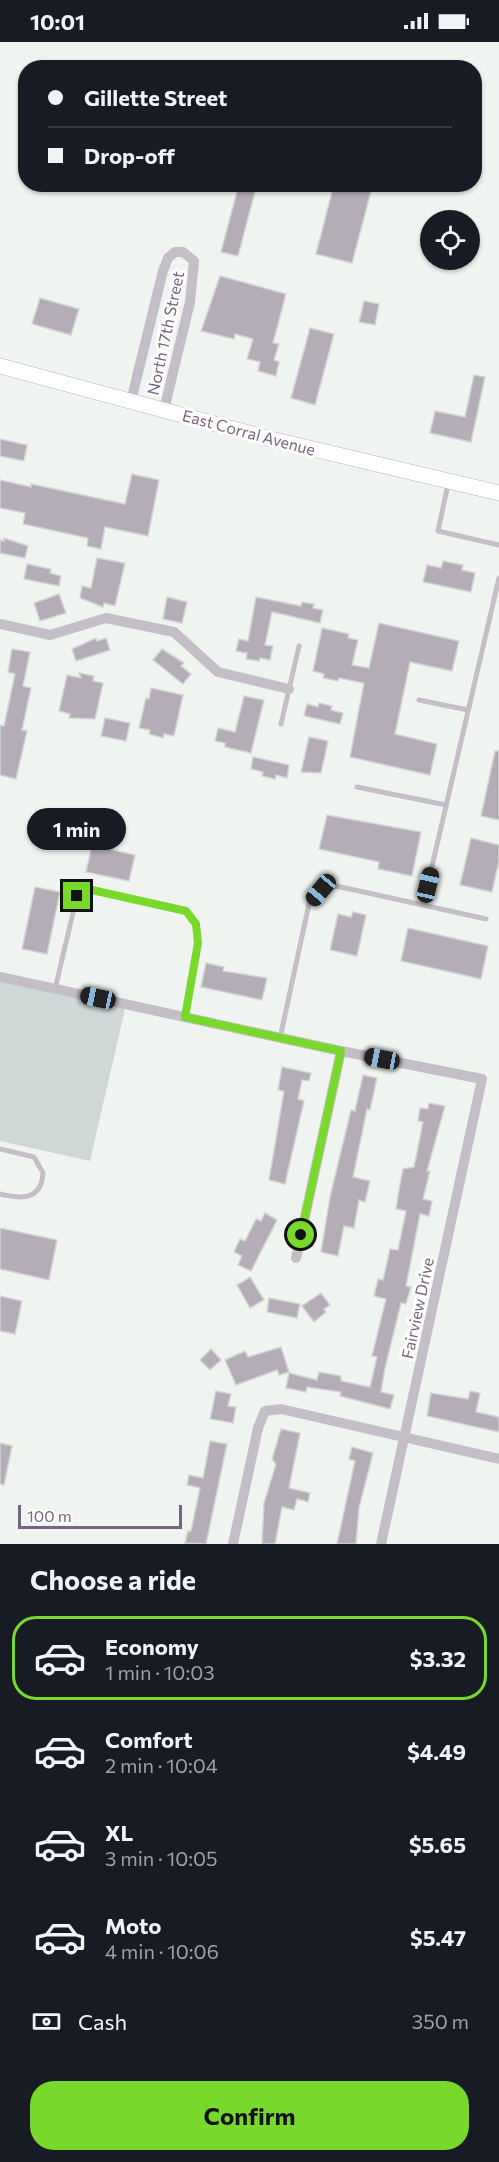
<!DOCTYPE html>
<html lang="en">
<head>
<meta charset="utf-8">
<style>
	body { margin:0; font-family:Commissioner,sans-serif; background:#242831; color:#f1f3f6; height:100vh; display:flex; flex-direction:column; font-size:22px; white-space:nowrap }
	* { box-sizing:border-box; margin:0 }
	p { font-size:20px; color:#9ea1a6 }
	.icon { flex:none; width:33px; height:33px; fill:none; stroke:currentColor; stroke-width:2; stroke-linecap:round; stroke-linejoin:round }
	.map { position:relative; height:1502px; overflow:hidden }
	.panel { display:flex; flex-direction:column; background:#171b24; flex:1 }
	.panel>* { flex:none }
	.top-card { position:absolute; left:18px; top:18px; width:464px; height:132px; border-radius:24px; box-shadow:0 2px 4px #0004; display:grid; align-content:center; height:132px; padding:0 30px; background:#171b24 }
	.tools { position:absolute; left:420px; top:168px; display:grid; gap:12px }
	.tools a { display:grid; place-items:center; width:60px; height:60px; border-radius:50%; background:#171b24; box-shadow:0 2px 4px #0004; font-size:30px }
	.scale { position:absolute; left:18px; bottom:15px; width:164px; box-sizing:border-box; padding-left:6px; border:3px solid #79647f; border-top:0; font-size:16px; line-height:21px; white-space:nowrap; color:#79647f; -webkit-text-stroke:4px #fff; paint-order:stroke }
	.end { position:absolute; width:27px; height:27px; margin:-14px; border:8px solid #78d82b; background:#111; box-shadow:0 0 0 3px #111 }
	.from { border-radius:50% }
	.bubble { position:absolute; height:42px; border-radius:21px; background:#171b24; box-shadow:0 2px 4px #0004; font-size:20px; font-weight:700; line-height:42px; text-align:center }
	.car { position:absolute; width:18px; height:36px; margin:-18px -9px; border-radius:8px; box-shadow:0 0 4px 2px #0007; background:linear-gradient(#222 24%,#8ab4d8 0 40%,#222 0 76%,#8ab4d8 0 86%,#222 0) }
	.top-card b { display:flex; align-items:center; gap:21px; height:57px; font-size:22px }
	.top-card b+b { border-top:2px solid #363941 }
	.top-card i { width:15px; height:15px; background:#f1f3f6 }
	ul { padding:0; list-style:none }
	li { display:flex; align-items:center; gap:18px; height:84px; margin:0 12px 9px; padding:0 18px; border:3px solid transparent; border-radius:24px }
	li div { flex:1 }
	li b { display:block; font-size:22px }
	li em { font-style:normal; font-weight:700 }
	li.current { border-color:#78d82b }
	li>.icon { width:54px; height:54px; stroke-width:1.5 }
	h2 { padding:0 30px; font-size:27px; line-height:72px }
	.pay { display:flex; align-items:center; gap:15px; height:66px; padding:0 30px; font-size:22px }
	.pay p { margin-inline-start:auto }
	.button { display:flex; gap:12px; margin-top:auto; padding:12px 30px }
	.button a { flex:1; height:69px; border-radius:24px; background:#78d82b; color:#111; font-size:24px; font-weight:700; line-height:69px; text-align:center }
	.status { display:flex; justify-content:space-between; align-items:center; height:42px; padding:0 30px; background:#171b24; direction:ltr }
	.status svg { height:16px; fill:currentColor }
	.map>svg:first-child { display:block }
</style>
</head>
<body>
<div class="status"><b>10:01</b><svg viewBox="0 0 49 12"><path d="M0 12V9h3v3zM5 12V6h3v6zM10 12V3h3v9zM15 12V0h3v12zM26 1h20v11H26zM47 4h2v5h-2z"/></svg></div>
<div class="map">
<svg width="499" height="1502" viewBox="0 0 499 1502">
	<rect width="100%" height="100%" fill="#f0f4f1"/>
	<polygon fill="#cfd8d7" points="0,940 125,967 90,1119 0,1099"/>
	<g fill="#b4adb7" stroke="#d3d5d3" stroke-width="1.5">
		<polygon points="239,142 257,142 238,214 221,210"/>
		<polygon points="334,142 373,142 352,221 316,212"/>
		<polygon points="220,234 286,252 273,301 279,302 274,318 279,320 276,334 258,329 260,320 247,317 253,297 235,292 234,297 201,289"/>
		<polygon points="40,256 79,267 71,293 32,282"/>
		<polygon points="364,259 379,262 375,283 359,280"/>
		<polygon points="310,286 334,292 315,363 291,356"/>
		<polygon points="474,333 485,335 471,400 430,391 435,369 465,375"/>
		<polygon points="0,397 27,403 24,419 0,414"/>
		<polygon points="132,432 159,438 148,494 105,485 101,507 87,504 88,496 23,482 25,471 0,466 0,438 31,445 31,442 125,462"/>
		<polygon points="4,496 28,504 25,516 0,511 0,498 4,499"/>
		<polygon points="97,516 125,521 115,564 104,561 103,565 80,556 82,544 91,546"/>
		<polygon points="443,519 463,523 462,528 475,531 471,550 423,540 427,523 441,526"/>
		<polygon points="27,522 51,527 50,531 61,534 59,544 24,537"/>
		<polygon points="59,552 66,571 40,579 34,561"/>
		<polygon points="167,555 187,560 182,581 163,577"/>
		<polygon points="256,555 301,564 302,560 314,562 313,566 323,568 320,581 272,570 265,603 273,604 270,618 260,616 259,619 246,617 247,611 236,609 239,597 248,599"/>
		<polygon points="379,581 459,599 452,629 410,620 395,692 437,702 430,733 350,715 364,641 339,636 338,639 323,636 324,632 313,629 322,586 349,592 348,596 358,598 352,623 369,626"/>
		<polygon points="96,596 97,599 106,596 110,608 76,619 72,607"/>
		<polygon points="12,607 30,610 23,644 31,646 22,688 27,689 16,737 0,733 0,683 4,684 15,632 8,630"/>
		<polygon points="162,607 184,621 181,624 191,632 183,642 153,618"/>
		<polygon points="79,631 94,634 93,639 103,641 95,677 69,676 70,672 59,669 67,633 81,636"/>
		<polygon points="151,646 183,653 174,694 164,692 163,696 149,692 150,688 139,686 146,656 149,657"/>
		<polygon points="244,654 264,658 251,711 225,705 225,701 215,699 218,686 235,690"/>
		<polygon points="319,661 332,664 331,668 343,671 340,682 304,674 307,662 318,665"/>
		<polygon points="105,676 130,681 126,699 101,694"/>
		<polygon points="309,695 328,699 321,731 301,730"/>
		<polygon points="495,709 499,709 499,778 481,774"/>
		<polygon points="253,715 289,723 287,736 276,733 275,737 262,734 263,730 251,727"/>
		<polygon points="327,773 421,790 412,834 378,827 379,820 319,807"/>
		<polygon points="471,796 499,803 499,819 492,850 460,843"/>
		<polygon points="92,803 135,813 129,839 86,830"/>
		<polygon points="35,845 60,850 47,912 22,907"/>
		<polygon points="353,870 366,873 357,914 330,908 338,872 351,875"/>
		<polygon points="408,886 488,904 481,937 401,919"/>
		<polygon points="206,921 224,925 223,929 267,936 262,958 201,945"/>
		<polygon points="282,1025 311,1031 309,1039 302,1038 298,1057 304,1059 285,1142 269,1138 284,1049 278,1048"/>
		<polygon points="363,1033 377,1036 370,1068 367,1067 353,1135 370,1139 365,1160 359,1158 354,1186 344,1184 338,1214 321,1210 330,1155 351,1068 355,1069"/>
		<polygon points="429,1061 445,1064 427,1129 430,1129 423,1157 432,1159 429,1174 420,1172 406,1244 411,1245 406,1262 401,1261 385,1326 381,1350 394,1353 390,1367 340,1354 341,1350 307,1345 306,1350 286,1346 289,1331 317,1338 319,1330 341,1334 341,1339 370,1345 377,1315 372,1314 386,1257 374,1254 378,1237 383,1238 390,1207 398,1208 406,1169 396,1167 401,1136 403,1127 414,1125 423,1080 418,1079 420,1066 428,1067"/>
		<polygon points="265,1171 277,1178 251,1229 238,1223 242,1214 234,1210 240,1197 245,1199 256,1177 261,1179"/>
		<polygon points="0,1186 57,1198 49,1238 0,1227"/>
		<polygon points="250,1235 264,1258 250,1266 237,1243"/>
		<polygon points="321,1251 330,1263 324,1267 326,1270 314,1280 302,1264"/>
		<polygon points="0,1254 22,1259 15,1292 0,1289"/>
		<polygon points="269,1256 300,1262 297,1276 267,1270"/>
		<polygon points="281,1305 289,1330 279,1333 277,1328 236,1343 225,1318 245,1309 248,1315"/>
		<polygon points="211,1307 221,1318 210,1328 200,1318"/>
		<polygon points="216,1349 231,1352 228,1364 236,1365 233,1381 210,1377"/>
		<polygon points="470,1349 480,1351 476,1370 499,1375 499,1390 427,1374 431,1351 468,1357"/>
		<polygon points="281,1387 300,1391 289,1446 310,1451 308,1460 297,1457 294,1468 282,1465 275,1502 262,1502 264,1461 276,1422 272,1417"/>
		<polygon points="210,1399 227,1402 206,1502 185,1501 188,1489 191,1489 200,1446 187,1443 189,1433 203,1436"/>
		<polygon points="0,1401 12,1404 4,1443 0,1442"/>
		<polygon points="352,1405 373,1411 359,1466 356,1502 337,1502 355,1419 349,1417"/>
	</g>
	<g fill="none" stroke-linecap="round" stroke-linejoin="round">
		<defs>
			<polyline id="secondary" points="0,324 271,397 499,451"/>
		</defs>
		<use href="#secondary" stroke="#b8b2ba" stroke-width="16"/>
		<g stroke="#c4bfc6" stroke-width="5">
			<polyline points="448,442 438,489 499,503"/>
			<polyline points="419,658 468,668"/>
			<polyline points="281,682 299,604"/>
			<polyline points="357,745 446,763"/>
			<polyline points="423,863 486,877"/>
			<polyline points="55,947 77,854 92,848 186,869 196,882 198,901 185,975"/>
			<polyline points="280,996 309,862 321,848 336,844 423,863 499,536"/>
			<path d="M0 1107 34 1115 43 1131C41 1159 21 1157 0 1152"/>
		</g>
		<g stroke="#c4bfc6" stroke-width="10">
			<polyline points="131,359 163,229 168,216 175,210 183,210 194,219 190,260 164,368"/>
			<polyline points="0,582 50,593 106,576 174,590 218,630 289,647"/>
			<polyline points="0,935 341,1009 482,1037 381,1502"/>
			<polyline points="296,1216 341,1009"/>
			<polyline points="233,1502 258,1386 265,1369 281,1367 499,1417"/>
		</g>
		<use href="#secondary" stroke="#fff" stroke-width="15"/>
	</g>
	<g fill="none" stroke-linecap="round" stroke-linejoin="round">
		<polyline stroke="#78d82b" stroke-width="8" points="77,854 92,848 186,869 196,882 198,901 185,975 341,1009 301,1193"/>
	</g>
	<g text-anchor="middle" dominant-baseline="central" stroke-width="6" stroke-linejoin="round" paint-order="stroke">
		<g font-size="16" fill="#79647f" stroke="#fff">
			<text transform="translate(165 291) rotate(-78)">North 17th Street</text>
			<text transform="translate(249 390) rotate(15)">East Corral Avenue</text>
			<text transform="translate(417 1266) rotate(-78)">Fairview Drive</text>
		</g>
	</g>
</svg>
<div class="tools">
<a><svg class="icon" aria-label="locate" viewBox="0 0 24 24"><circle cx="12" cy="12" r="6"/><path d="M12 2v4M12 18v4M2 12h4M18 12h4"/></svg></a>
</div>
<div class="scale">100 m</div>
<i class="end from" style="left:301px;top:1193px"></i>
<i class="end" style="left:77px;top:854px"></i>
<div class="bubble" style="left:27px;top:766px;width:99px">1 min</div>
<i class="car" style="left:428px;top:843px;rotate:13deg"></i>
<i class="car" style="left:321px;top:848px;rotate:220deg"></i>
<i class="car" style="left:98px;top:956px;rotate:282deg"></i>
<i class="car" style="left:382px;top:1017px;rotate:281deg"></i>
<div class="top-card">
<b><i class="from"></i>Gillette Street</b>
<b><i></i>Drop-off</b>
</div>
</div>
<section class="panel">
<h2>Choose a ride</h2>
<ul>
<li class="current"><svg class="icon" aria-label="car" viewBox="0 0 24 24"><path d="M5 17H2v-5l4-1 3-4h7l3 4 3 1v5h-3M9 17h6M6 11h13"/><circle cx="7" cy="17" r="2"/><circle cx="17" cy="17" r="2"/></svg><div><b>Economy</b><p>1 min · 10:03</p></div><em>$3.32</em></li>
<li><svg class="icon" aria-label="car" viewBox="0 0 24 24"><path d="M5 17H2v-5l4-1 3-4h7l3 4 3 1v5h-3M9 17h6M6 11h13"/><circle cx="7" cy="17" r="2"/><circle cx="17" cy="17" r="2"/></svg><div><b>Comfort</b><p>2 min · 10:04</p></div><em>$4.49</em></li>
<li><svg class="icon" aria-label="car" viewBox="0 0 24 24"><path d="M5 17H2v-5l4-1 3-4h7l3 4 3 1v5h-3M9 17h6M6 11h13"/><circle cx="7" cy="17" r="2"/><circle cx="17" cy="17" r="2"/></svg><div><b>XL</b><p>3 min · 10:05</p></div><em>$5.65</em></li>
<li><svg class="icon" aria-label="car" viewBox="0 0 24 24"><path d="M5 17H2v-5l4-1 3-4h7l3 4 3 1v5h-3M9 17h6M6 11h13"/><circle cx="7" cy="17" r="2"/><circle cx="17" cy="17" r="2"/></svg><div><b>Moto</b><p>4 min · 10:06</p></div><em>$5.47</em></li>
</ul>
<div class="pay"><svg class="icon" aria-label="cash" viewBox="0 0 24 24"><path d="M3 7h18v10H3z"/><circle cx="12" cy="12" r="2"/></svg>Cash<p>350 m</p></div>
<div class="button"><a>Confirm</a></div>
</section>
</body>
</html>
